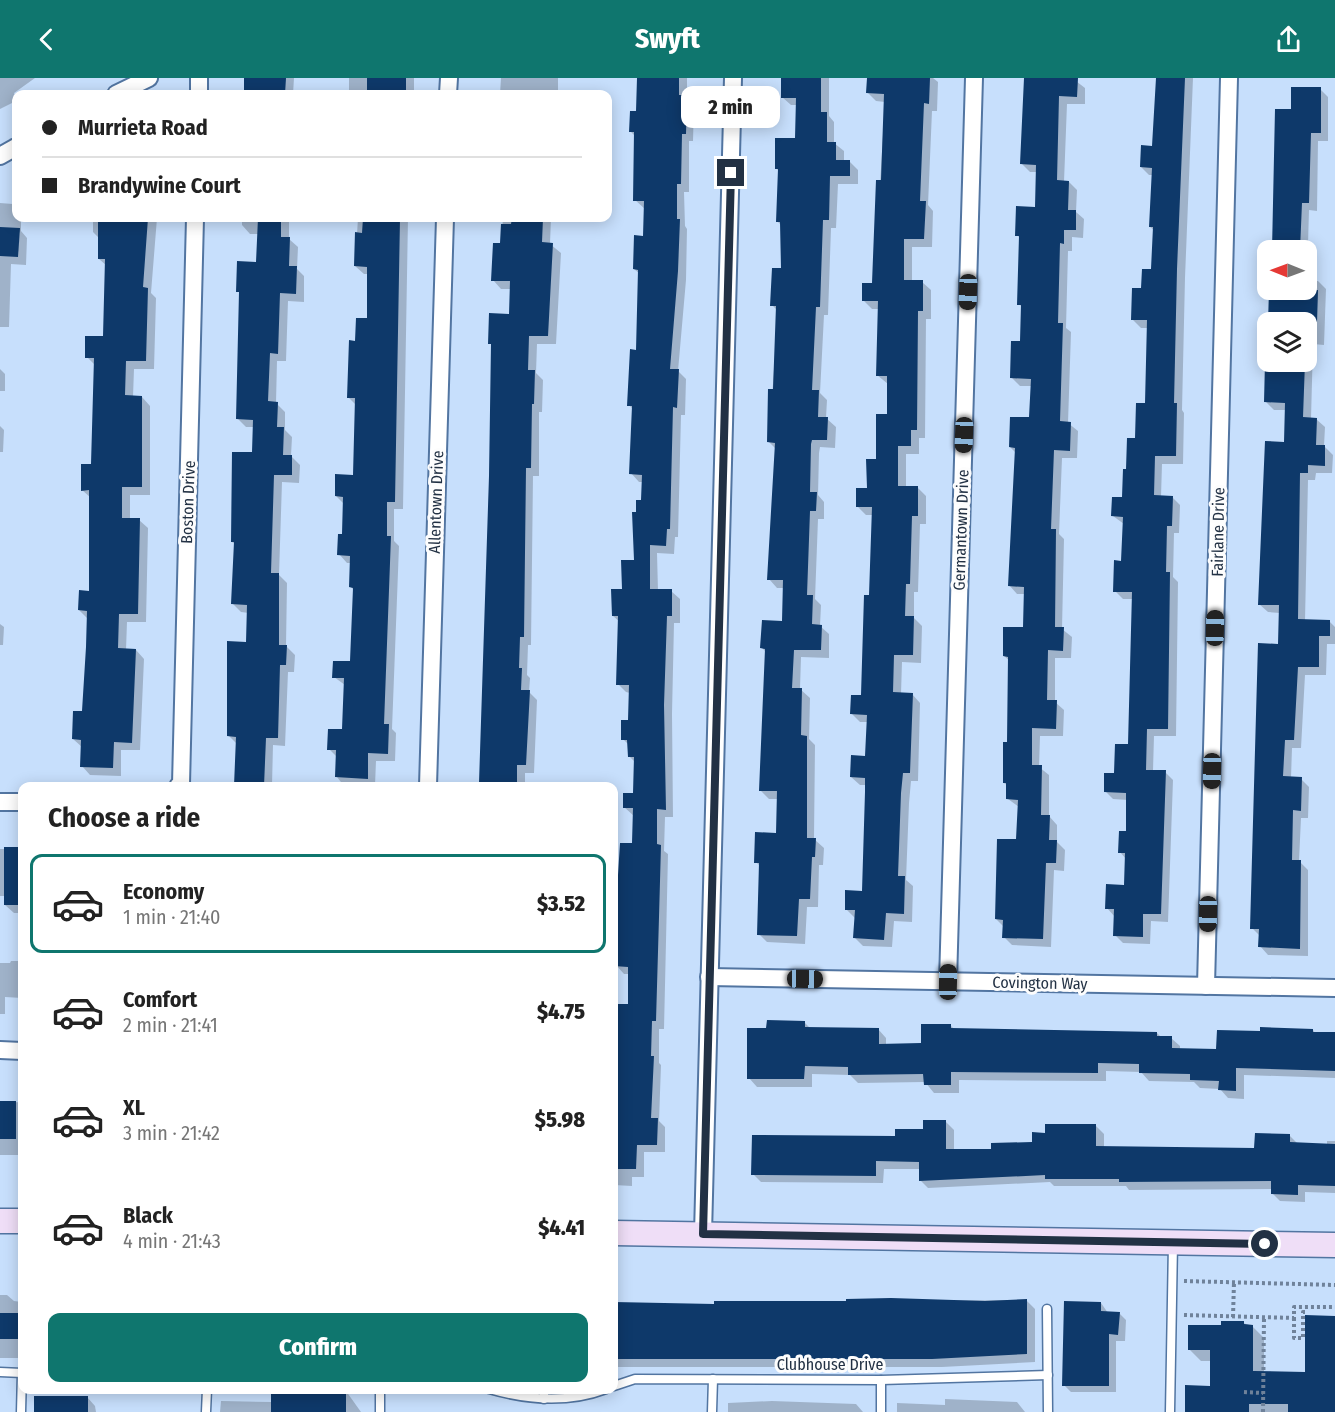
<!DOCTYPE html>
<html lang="en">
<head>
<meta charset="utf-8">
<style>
	body { margin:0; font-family:"Fira Sans Condensed",sans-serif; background:#f2f2f2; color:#222; height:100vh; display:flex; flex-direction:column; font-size:22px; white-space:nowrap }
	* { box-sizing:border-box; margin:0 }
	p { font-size:20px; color:#767676 }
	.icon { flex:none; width:33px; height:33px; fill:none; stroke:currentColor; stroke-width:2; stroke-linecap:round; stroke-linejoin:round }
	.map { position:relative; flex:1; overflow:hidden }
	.drawer { position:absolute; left:18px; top:704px; width:600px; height:612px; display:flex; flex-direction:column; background:#fff; border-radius:12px; box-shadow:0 3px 15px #0003 }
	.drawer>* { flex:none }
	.banner { position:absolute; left:12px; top:12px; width:600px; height:132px; border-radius:12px; box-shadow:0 3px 15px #0003; display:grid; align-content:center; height:132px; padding:0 30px; background:#fff }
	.needle { width:39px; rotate:271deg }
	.buttons { position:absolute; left:1257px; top:162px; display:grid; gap:12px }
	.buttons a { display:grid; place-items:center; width:60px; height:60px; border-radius:12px; background:#fff; box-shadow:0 3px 15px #0003; font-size:30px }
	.end { position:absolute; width:27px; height:27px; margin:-14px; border:8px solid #223144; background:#fff; box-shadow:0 0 0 3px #fff }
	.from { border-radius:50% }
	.bubble { position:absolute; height:42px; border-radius:12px; background:#fff; box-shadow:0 3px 15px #0003; font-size:20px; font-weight:800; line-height:42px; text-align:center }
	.car { position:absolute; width:18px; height:36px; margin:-18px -9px; border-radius:8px; box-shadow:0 0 4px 2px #0007; background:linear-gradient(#222 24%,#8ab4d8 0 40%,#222 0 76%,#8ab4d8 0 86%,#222 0) }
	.banner b { display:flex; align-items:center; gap:21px; height:57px; font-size:22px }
	.banner b+b { border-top:2px solid #e0e0e0 }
	.banner i { width:15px; height:15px; background:#222 }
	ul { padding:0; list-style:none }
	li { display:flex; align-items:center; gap:18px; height:99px; margin:0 12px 9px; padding:0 18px; border:3px solid transparent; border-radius:12px }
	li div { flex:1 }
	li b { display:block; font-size:22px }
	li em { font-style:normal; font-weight:800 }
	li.on { border-color:#0f766e }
	li>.icon { width:54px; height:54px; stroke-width:1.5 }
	h2 { padding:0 30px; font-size:27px; line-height:72px }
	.action { display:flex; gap:12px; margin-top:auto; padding:12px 30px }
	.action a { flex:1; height:69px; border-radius:12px; background:#0f766e; color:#fff; font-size:24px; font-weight:800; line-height:69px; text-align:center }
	header { display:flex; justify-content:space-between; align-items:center; height:78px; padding:0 30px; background:#0f766e; color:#fff; font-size:27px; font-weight:800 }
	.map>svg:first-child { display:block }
</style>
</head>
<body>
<header><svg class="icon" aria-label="back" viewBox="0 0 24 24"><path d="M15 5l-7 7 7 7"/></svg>Swyft<svg class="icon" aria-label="share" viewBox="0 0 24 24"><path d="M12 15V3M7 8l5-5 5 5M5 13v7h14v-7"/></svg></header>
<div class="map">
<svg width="1335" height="1334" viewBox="0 0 1335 1334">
	<rect width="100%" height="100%" fill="#c7dffc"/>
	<g fill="#0003">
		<polygon points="0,0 35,0 14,15 16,23 0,31"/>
		<polygon points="246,0 294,0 293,16 245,16"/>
		<rect x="349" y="0" width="65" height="16"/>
		<polygon points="501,0 558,0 558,13 548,12 548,16 500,16"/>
		<polygon points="639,0 687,0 687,19 694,27 693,63 689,63 689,114 684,114 685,148 687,151 686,202 678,293 686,301 685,337 681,337 678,459 675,459 674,476 657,475 658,513 671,513 680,521 680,545 674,545 672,636 673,739 665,739 664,773 668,776 664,951 659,951 659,985 661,987 659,1043 665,1049 665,1074 644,1074 644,1099 632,1099 632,1108 614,1107 615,977 619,977 629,927 629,896 624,896 616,887 634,767 634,738 624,729 634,716 635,684 629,678 629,667 623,661 630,644 630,615 626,614 618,606 620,544 613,538 635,483 637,435 643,423 643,404 639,404 631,395 634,332 629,327 637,273 640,196 634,191 645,159 645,131 635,122 635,58 631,54 638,35"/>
		<polygon points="783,0 829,0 829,38 834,44 834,65 844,73 844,84 850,84 858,92 858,106 838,106 836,150 831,150 828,237 824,237 820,315 827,322 826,340 836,349 835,370 820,369 819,375 818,417 824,424 824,441 818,441 815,521 821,527 820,548 829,556 829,580 801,579 800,611 810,620 809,661 815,667 814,761 824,770 823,787 819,787 818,829 807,829 805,866 767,864 759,856 761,789 756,784 777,757 779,721 769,721 760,712 766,574 762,570 783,545 784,510 777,510 769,501 776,371 769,364 778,233 772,227 782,192 782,148 777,143 779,93 776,90 796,62 797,27 791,27 782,19"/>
		<polygon points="868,0 933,0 938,4 937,33 932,33 928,127 933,133 932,169 912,169 912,204 922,204 931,212 931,241 926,241 925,360 919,360 919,376 906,376 906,409 917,409 926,418 926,446 920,446 918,514 914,514 914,540 922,548 921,585 902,584 901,616 912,616 920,625 918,703 911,703 909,725 906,802 913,808 912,844 894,843 892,869 863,868 855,860 855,840 846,831 863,814 866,707 860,707 851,699 866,679 868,644 860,644 852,636 862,618 870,518 873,437 866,437 858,429 868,412 888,337 888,306 877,297 879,231 872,231 864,223 874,207 885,24 876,23 868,15"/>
		<polygon points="1025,0 1072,0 1085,10 1085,26 1067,26 1064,104 1069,104 1077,112 1076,134 1084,141 1083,160 1072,159 1072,173 1068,173 1066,250 1071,254 1068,345 1078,353 1077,380 1062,380 1059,456 1064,461 1062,551 1072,559 1071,580 1055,580 1055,624 1064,632 1063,658 1040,658 1039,689 1049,697 1049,738 1057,747 1057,764 1065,772 1064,793 1054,792 1051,869 1012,867 1004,859 1004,849 996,841 1018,763 1019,729 1008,721 1008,708 1004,705 1008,665 1010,583 1004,578 1025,551 1026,516 1017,516 1009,507 1016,375 1010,369 1031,341 1032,308 1020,308 1012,300 1021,265 1023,230 1019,226 1021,161 1017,157 1037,130 1038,94 1030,94 1022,86"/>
		<polygon points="1157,0 1193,0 1185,200 1182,332 1184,335 1183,386 1162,386 1161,419 1172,419 1180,427 1179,455 1174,455 1173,499 1178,504 1176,658 1154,658 1153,693 1165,694 1173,702 1168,844 1151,843 1150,866 1123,865 1115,857 1115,839 1107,830 1125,808 1126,781 1120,774 1127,755 1128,722 1113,721 1105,713 1129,668 1133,521 1123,521 1115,513 1123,484 1124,446 1113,438 1123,421 1128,392 1146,326 1148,250 1141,250 1133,242 1152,192 1154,152 1150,149 1153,97 1149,97 1141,89 1154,69"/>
		<polygon points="1320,11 1328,19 1328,63 1318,63 1317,133 1309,132 1307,202 1318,203 1326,211 1324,267 1313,266 1311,341 1316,341 1325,349 1324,368 1333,377 1332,395 1316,395 1315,402 1308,402 1305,543 1329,543 1335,549 1335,566 1327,566 1326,597 1305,597 1301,670 1292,670 1291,700 1301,701 1309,709 1308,740 1301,740 1299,783 1308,792 1308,878 1268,877 1260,868 1260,858 1252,850 1280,567 1280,535 1268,534 1259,526 1285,365 1286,332 1274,332 1266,324 1268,281 1268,284 1306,284 1306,244 1269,244 1270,220 1278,221 1279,212 1306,212 1306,172 1273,172 1276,32 1293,32"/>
		<polygon points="0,125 13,126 16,129 16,140 21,140 21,153 27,160 26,187 11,186 9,249 0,249"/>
		<polygon points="93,140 157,140 151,215 156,220 154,291 134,291 133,319 142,319 150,328 150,417 130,417 130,442 139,442 148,450 146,544 127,544 126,572 136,572 144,581 140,672 121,672 121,698 90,697 82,688 82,669 73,661 84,635 88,541 79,532 91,514 91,420 82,412 92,388 96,288 87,279 105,260 107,188 99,181 99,160 93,154"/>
		<polygon points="242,140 289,140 289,161 298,169 297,191 304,198 304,224 288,223 286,283 277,283 276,325 285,334 285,352 292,359 291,378 300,387 299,405 282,404 279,497 287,505 286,568 295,577 294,594 288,594 285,668 273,667 272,708 235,708 237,666 229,658 248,566 249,535 241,534 233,526 235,466 232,464 253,376 254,349 246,349 238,341 241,216 238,213 258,186 259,156 250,156 242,147"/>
		<polygon points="358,140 408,140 403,431 394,431 394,463 399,468 392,651 396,655 395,683 376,683 375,708 344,708 337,699 337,679 329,671 343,653 345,607 334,599 351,585 354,512 351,509 351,485 347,485 339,476 344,458 344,426 336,418 354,398 356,327 348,319 357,264 369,242 369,196 364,196 355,188"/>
		<polygon points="503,140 551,140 550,166 561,175 556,266 537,266 536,295 543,302 542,334 539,334 539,398 533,398 531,567 528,567 527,597 530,600 529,614 537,622 534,695 525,695 525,708 484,708 481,704 493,268 490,265 510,238 511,211 501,211 493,202 501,167"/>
		<polygon points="0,291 5,296 5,313 0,313"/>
		<polygon points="0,348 4,352 3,374 0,374"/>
		<polygon points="0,546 4,549 3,567 0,567"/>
		<polygon points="0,771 22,771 22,835 14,835 5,827 5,818 0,818"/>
		<polygon points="11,883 22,883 22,920 5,919 5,936 0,936 0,885 10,885"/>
		<polygon points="804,944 811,951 878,951 886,960 886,967 923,967 951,948 955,952 1157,955 1161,959 1171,960 1180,968 1180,972 1218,973 1262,954 1313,952 1315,955 1335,955 1335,1000 1244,997 1244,1021 1228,1020 1220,1011 1200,1010 1194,1004 1149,1003 1141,994 1106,993 1106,1003 959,1002 959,1015 934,1015 925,1004 858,1005 850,997 812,996 812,1009 757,1009 749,1000 768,952"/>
		<polygon points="22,1024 22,1077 0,1077 0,1025"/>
		<polygon points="946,1044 954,1052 954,1073 992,1073 1034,1066 1047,1056 1096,1048 1104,1056 1104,1069 1256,1072 1290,1058 1298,1066 1327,1067 1327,1063 1335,1063 1335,1115 1305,1114 1305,1124 1280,1123 1272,1115 1272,1111 1129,1112 1126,1108 1054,1108 1050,1104 928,1110 920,1102 920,1091 884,1091 883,1105 761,1104 753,1096 925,1053"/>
		<polygon points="0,1217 7,1217 14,1223 22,1224 22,1280 0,1280"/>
		<polygon points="1026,1222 1035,1231 1035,1284 942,1289 616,1289 614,1296 614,1240 715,1228 715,1224"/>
		<polygon points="1101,1225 1108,1235 1119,1235 1126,1242 1125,1263 1116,1263 1116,1314 1071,1314 1064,1307"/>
		<polygon points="1335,1239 1335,1334 1186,1334 1212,1309 1212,1283 1201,1283 1189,1271 1222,1249 1243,1245 1252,1248 1264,1260 1264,1295 1306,1295"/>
		<polygon points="346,1313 361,1334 220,1334 221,1323 272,1324"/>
		<polygon points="87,1319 95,1328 96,1334 36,1334"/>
		<polygon points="945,1321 1017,1324 1025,1334 897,1334 897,1325 945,1327"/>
		<polygon points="772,1323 856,1326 863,1334 728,1334 728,1325"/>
	</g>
	<g fill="#0e396a">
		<polygon points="244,0 286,0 285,16 244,16"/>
		<rect x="367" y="0" width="39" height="16"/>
		<polygon points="637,0 679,0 679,17 687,17 686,56 682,56 681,106 677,106 677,141 680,141 678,193 670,291 679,291 677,330 673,329 670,451 667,451 666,468 650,467 650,511 672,511 672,538 667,538 664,627 666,732 657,731 657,766 661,767 659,839 656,943 652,943 651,978 654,978 651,1040 658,1040 657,1067 637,1067 636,1091 614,1091 614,976 617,976 618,926 628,926 628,889 614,888 617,813 620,765 632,765 633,730 623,730 623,715 633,715 634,679 628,679 627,662 621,662 621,642 628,642 629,607 616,607 618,538 612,538 611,511 622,511 621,482 634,482 632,434 636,434 636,422 641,422 642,397 629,396 632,328 627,328 630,271 636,272 638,192 633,191 634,157 643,158 644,123 633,123 634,54 629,54 630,33 636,33"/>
		<polygon points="781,0 821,0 821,34 827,34 827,64 836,64 836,82 850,82 850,98 830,98 829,142 823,142 820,229 816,229 812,312 819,312 818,339 828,339 827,362 812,362 811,366 810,414 817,414 816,433 810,433 807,517 813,517 812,546 822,547 821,572 794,572 792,610 802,610 801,657 807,658 807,760 816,760 815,779 812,779 810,821 799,821 797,858 757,857 759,785 754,785 755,754 776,755 777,713 759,713 765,571 760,570 762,542 782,543 783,502 767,502 775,365 767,364 768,311 773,311 776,228 770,228 772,190 781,190 780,144 776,144 778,91 775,91 775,60 795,60 796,20 781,20"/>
		<polygon points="867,0 930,0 929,26 924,25 920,123 926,123 924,161 904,161 904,202 923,202 923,233 918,233 917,352 911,352 911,368 898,368 898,408 918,408 918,438 912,438 910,506 906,506 905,538 914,538 913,577 894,577 893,614 913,615 910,695 903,695 901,715 898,798 905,798 904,836 886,835 884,862 853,860 855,832 845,832 845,812 862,813 865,714 865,700 850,699 851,677 865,678 867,637 850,636 851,617 861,617 864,517 869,517 872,429 856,429 856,410 867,410 866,381 876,381 876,336 887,336 887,298 876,298 878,223 862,223 862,205 872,205 876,102 881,102 884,16 866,15"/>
		<polygon points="1024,0 1078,0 1077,19 1059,18 1057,102 1069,103 1068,132 1076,132 1076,152 1064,152 1064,166 1060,165 1058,245 1063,245 1060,343 1071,344 1070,373 1054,372 1051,451 1056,451 1055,549 1064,549 1063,573 1048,572 1047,622 1057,622 1056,651 1032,650 1032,687 1042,687 1041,737 1050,737 1049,762 1057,762 1056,785 1046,785 1043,861 1002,860 1003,842 995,841 997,761 1016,761 1018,722 1006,721 1006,705 1003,705 1003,664 1007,664 1008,579 1003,578 1003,549 1023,549 1024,509 1008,508 1015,370 1009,369 1010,339 1029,339 1031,301 1010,300 1011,263 1020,263 1021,227 1017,227 1019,158 1015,158 1016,128 1035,129 1036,87 1020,86"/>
		<polygon points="1156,0 1185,0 1177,191 1174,325 1177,325 1176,378 1155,378 1154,417 1173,418 1172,448 1167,448 1166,494 1170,494 1168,651 1147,651 1146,692 1166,692 1161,836 1143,836 1143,859 1113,858 1114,831 1105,831 1106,806 1124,807 1125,775 1118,775 1119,753 1126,753 1126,715 1104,714 1104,695 1114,695 1115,666 1128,666 1132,514 1113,514 1114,482 1121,483 1123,439 1111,438 1112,419 1122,419 1123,391 1126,391 1127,360 1135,360 1136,325 1145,325 1147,242 1131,242 1132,210 1141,210 1142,191 1151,191 1153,149 1149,149 1152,90 1140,89 1141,67 1152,68"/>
		<polygon points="1291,9 1321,9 1321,55 1311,55 1309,125 1302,125 1300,172 1272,172 1275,31 1291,31"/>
		<polygon points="98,140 148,140 143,209 148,210 146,283 126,283 125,317 142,318 142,409 122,409 122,440 140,440 138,536 119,536 118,570 136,571 132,665 114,664 113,690 80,689 81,662 72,661 73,633 82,633 86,569 87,533 78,532 79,512 89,513 89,412 81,413 81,386 91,386 94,280 85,280 85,258 103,258 105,181 98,181"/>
		<polygon points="258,140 281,140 281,159 290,159 289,188 297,188 296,216 280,215 278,276 270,275 268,323 278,324 277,349 284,349 283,377 292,377 292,397 274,397 271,495 279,495 279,567 287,567 286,587 280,587 278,660 266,660 264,708 234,708 236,659 227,658 227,563 246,564 247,527 231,526 234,464 231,464 232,374 252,374 253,342 236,341 239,214 236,214 237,183 256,184"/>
		<polygon points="363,140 400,140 395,424 387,424 387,458 391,458 384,646 389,646 388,676 368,675 368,701 335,699 336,672 327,672 328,651 342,651 344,600 332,600 333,583 350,583 353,510 349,509 350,478 337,477 338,456 342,456 343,419 335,418 335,396 353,397 355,320 347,320 349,262 355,263 356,240 367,240 367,189 354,188 355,154 362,155"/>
		<polygon points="512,140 543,140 542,164 553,165 548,258 529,258 528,292 535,292 534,326 532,326 531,390 526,390 524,559 520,559 519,590 522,590 521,612 530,612 526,687 517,687 517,706 479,705 489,398 491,266 488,266 489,235 509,236 510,203 491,203 493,165 500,165 501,146 511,146"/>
		<polygon points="0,149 20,150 18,179 0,178"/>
		<polygon points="1269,212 1318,212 1317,244 1268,244"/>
		<polygon points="1265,284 1305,284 1303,339 1317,340 1316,367 1325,367 1325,388 1308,387 1308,395 1300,395 1298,541 1330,542 1330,558 1319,558 1319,589 1298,589 1294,662 1285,662 1283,698 1302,699 1301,733 1293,732 1292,782 1301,782 1300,871 1258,869 1259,851 1250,851 1258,565 1278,566 1279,527 1258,527 1265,363 1284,364 1285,325 1264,324"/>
		<rect x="4" y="769" width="18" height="58"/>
		<polygon points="767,942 805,943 805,949 879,950 879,966 921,965 921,946 951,946 951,950 1157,954 1157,958 1172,958 1172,970 1216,971 1217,952 1260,953 1260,949 1313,951 1313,954 1335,954 1335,993 1236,990 1236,1013 1218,1012 1219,1003 1190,1002 1190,996 1139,995 1139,986 1098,985 1098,995 951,994 951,1007 924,1007 923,996 848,997 848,989 805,988 804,1001 747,1001 747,950 766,950"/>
		<rect x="0" y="1023" width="16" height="38"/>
		<polygon points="923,1042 946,1042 946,1071 991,1071 991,1065 1032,1064 1032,1054 1045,1055 1045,1046 1096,1046 1096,1068 1254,1070 1255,1055 1290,1056 1290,1064 1335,1066 1335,1108 1298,1107 1298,1117 1271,1116 1271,1103 1119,1104 1119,1101 1045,1101 1045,1097 919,1103 919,1084 876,1083 876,1098 751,1097 752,1057 895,1058 895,1051 923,1051"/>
		<polygon points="891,1220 985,1223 1027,1221 1027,1276 932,1281 614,1281 614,1224 714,1226 714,1223 846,1223 846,1221"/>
		<polygon points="1064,1223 1101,1224 1101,1233 1120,1234 1118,1257 1109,1256 1109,1308 1062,1308"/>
		<rect x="0" y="1235" width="22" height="26"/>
		<polygon points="1305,1237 1335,1238 1335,1334 1288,1334 1288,1326 1249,1326 1249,1334 1185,1334 1185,1307 1210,1308 1210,1272 1188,1272 1188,1247 1221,1247 1221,1243 1244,1243 1244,1246 1253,1247 1253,1293 1305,1294"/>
		<rect x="271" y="1312" width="75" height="22"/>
		<rect x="34" y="1318" width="54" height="16"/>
	</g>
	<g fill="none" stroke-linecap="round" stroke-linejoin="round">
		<defs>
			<g id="lane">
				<polyline points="1047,1231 1048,1334"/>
				<polyline points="0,1294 22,1295"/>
				<polyline points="881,1302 881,1334"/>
				<polyline points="614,1308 635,1301 881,1302 1048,1297"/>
				<path d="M489 1311C527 1322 569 1325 606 1311"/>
				<polyline points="544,1321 544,1311"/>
				<polyline points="21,1334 22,1295"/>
				<polyline points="206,1334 207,1311"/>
				<polyline points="380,1334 380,1311"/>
				<polyline points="712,1334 713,1301"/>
				<polyline points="1170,1334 1173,1165"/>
			</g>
			<g id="street">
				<polyline points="116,16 149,0"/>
				<polyline points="199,16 199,0"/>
				<polyline points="448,16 449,0"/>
				<polyline points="0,78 16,69"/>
				<polyline points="178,708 181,706 195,140"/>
				<polyline points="428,708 445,140"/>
				<polyline points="0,724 22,724"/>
				<polyline points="709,899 1335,910"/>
				<polyline points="948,904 974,0"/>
				<polyline points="1206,908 1229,0"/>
				<polyline points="0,972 22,973"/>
				<polyline points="703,1156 733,0"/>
			</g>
			<g id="secondary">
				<polyline points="0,1143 22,1143"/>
				<polyline points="614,1155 1335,1167"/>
			</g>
		</defs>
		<use href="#lane" stroke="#5275a1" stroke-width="11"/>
		<use href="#street" stroke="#5275a1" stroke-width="20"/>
		<use href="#secondary" stroke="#5275a1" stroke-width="27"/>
		<g stroke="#6f829a" stroke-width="4" stroke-dasharray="3 3" stroke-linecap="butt">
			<polyline points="1184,1203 1335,1207"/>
			<polyline points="1184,1237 1294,1240 1294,1229 1335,1229"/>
			<polyline points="1233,1239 1234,1204"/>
			<polyline points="1294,1240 1294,1260 1303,1260 1303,1234 1307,1234"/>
			<polyline points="1244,1314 1263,1315"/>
			<polyline points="1263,1334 1264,1239"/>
		</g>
		<use href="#lane" stroke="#fff" stroke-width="8"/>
		<use href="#street" stroke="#fff" stroke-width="16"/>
		<use href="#secondary" stroke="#efdef7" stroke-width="24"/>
	</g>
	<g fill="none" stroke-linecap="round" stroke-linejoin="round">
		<polyline stroke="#223144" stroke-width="8" points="731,95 703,1156 1265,1166"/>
	</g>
	<g text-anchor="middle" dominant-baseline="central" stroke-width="6" stroke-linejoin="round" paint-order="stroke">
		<g font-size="16" fill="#223144" stroke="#fdfdfd">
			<text transform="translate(188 424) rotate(-88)">Boston Drive</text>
			<text transform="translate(436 424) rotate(-88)">Allentown Drive</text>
			<text transform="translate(961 452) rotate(-88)">Germantown Drive</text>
			<text transform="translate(1218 454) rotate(-89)">Fairlane Drive</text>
			<text transform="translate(1040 905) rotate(1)">Covington Way</text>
			<text x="830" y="1286">Clubhouse Drive</text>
		</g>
	</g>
</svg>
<div class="buttons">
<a><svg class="needle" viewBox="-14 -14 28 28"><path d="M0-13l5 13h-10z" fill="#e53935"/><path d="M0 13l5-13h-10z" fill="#767676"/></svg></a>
<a><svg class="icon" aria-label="layers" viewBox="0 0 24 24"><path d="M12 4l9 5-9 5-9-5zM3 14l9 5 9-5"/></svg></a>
</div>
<i class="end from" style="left:1265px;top:1166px"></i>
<i class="end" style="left:731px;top:95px"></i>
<div class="bubble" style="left:681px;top:8px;width:99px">2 min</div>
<i class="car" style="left:968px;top:214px;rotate:182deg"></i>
<i class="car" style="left:964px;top:357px;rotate:182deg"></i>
<i class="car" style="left:1215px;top:550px;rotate:1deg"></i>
<i class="car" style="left:1212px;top:693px;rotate:181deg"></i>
<i class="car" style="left:1208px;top:836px;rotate:181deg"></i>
<i class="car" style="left:805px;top:901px;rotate:91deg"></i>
<i class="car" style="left:948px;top:904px;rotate:1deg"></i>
<div class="banner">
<b><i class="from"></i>Murrieta Road</b>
<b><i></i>Brandywine Court</b>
</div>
<section class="drawer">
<h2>Choose a ride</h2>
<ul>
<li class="on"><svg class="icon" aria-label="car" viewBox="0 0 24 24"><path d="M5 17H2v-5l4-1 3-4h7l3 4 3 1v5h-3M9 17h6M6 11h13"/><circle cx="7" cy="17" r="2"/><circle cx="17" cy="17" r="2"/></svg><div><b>Economy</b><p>1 min · 21:40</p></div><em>$3.52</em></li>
<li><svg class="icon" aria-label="car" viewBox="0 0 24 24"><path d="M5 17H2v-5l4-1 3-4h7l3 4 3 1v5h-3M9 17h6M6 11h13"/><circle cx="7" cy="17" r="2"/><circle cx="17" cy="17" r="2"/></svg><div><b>Comfort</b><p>2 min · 21:41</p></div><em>$4.75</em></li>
<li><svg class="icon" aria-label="car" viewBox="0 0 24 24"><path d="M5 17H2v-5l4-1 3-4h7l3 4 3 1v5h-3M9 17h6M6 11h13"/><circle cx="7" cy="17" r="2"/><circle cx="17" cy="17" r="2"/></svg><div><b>XL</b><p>3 min · 21:42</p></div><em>$5.98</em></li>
<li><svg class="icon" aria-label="car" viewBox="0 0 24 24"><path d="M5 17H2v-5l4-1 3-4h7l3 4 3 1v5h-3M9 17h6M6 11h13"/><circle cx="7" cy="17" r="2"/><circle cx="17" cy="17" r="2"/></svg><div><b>Black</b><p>4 min · 21:43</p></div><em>$4.41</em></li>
</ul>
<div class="action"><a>Confirm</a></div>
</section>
</div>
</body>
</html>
